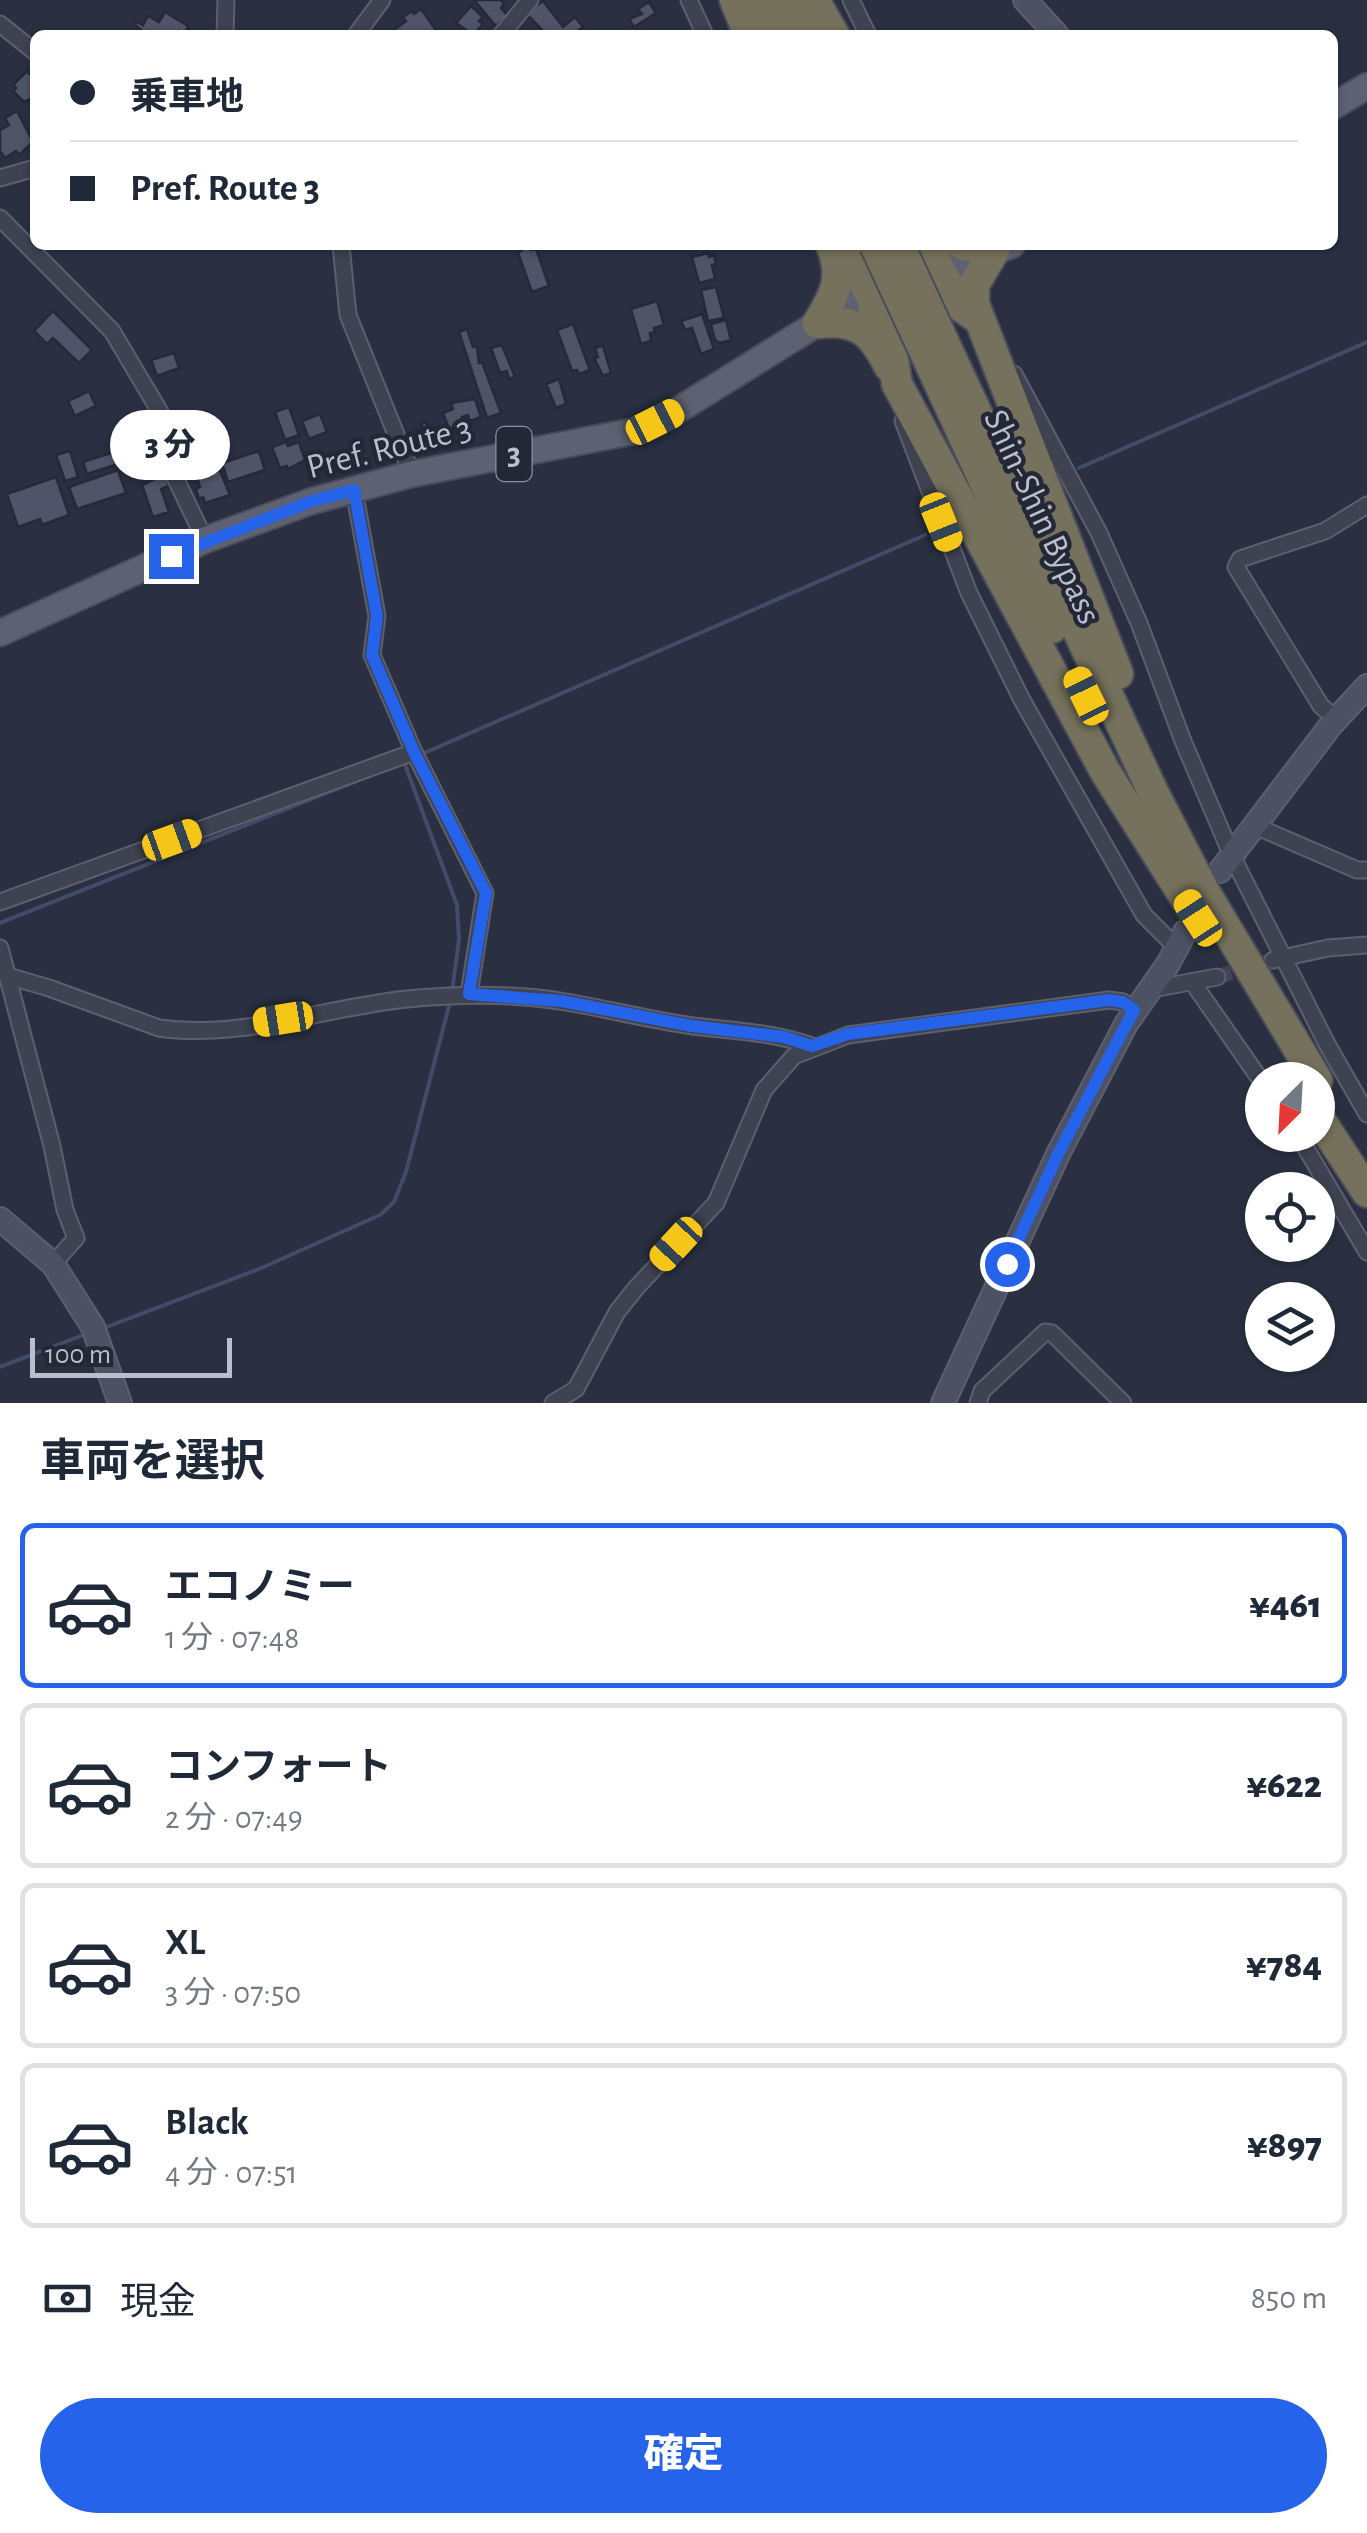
<!DOCTYPE html>
<html lang="ja">
<head>
<meta charset="utf-8">
<style>
	body { margin:0; font-family:"Alegreya Sans","Noto Sans JP",sans-serif; background:#f6f6f7; color:#1f2937; height:100vh; display:flex; flex-direction:column; font-size:38px; white-space:nowrap }
	* { box-sizing:border-box; margin:0 }
	p { font-size:32px; color:#747a83 }
	.icon { flex:none; width:55px; height:55px; fill:none; stroke:currentColor; stroke-width:2; stroke-linecap:round; stroke-linejoin:round }
	.map { position:relative; height:1403px; overflow:hidden }
	.side { display:flex; flex-direction:column; background:#fff; flex:1 }
	.side>* { flex:none }
	.banner { position:absolute; left:30px; top:30px; width:1308px; height:220px; border-radius:15px; box-shadow:0 2px 8px #0004; display:grid; align-content:center; height:220px; padding:0 40px; background:#fff }
	.needle { width:65px; rotate:204deg }
	.tools { position:absolute; left:1245px; top:1062px; display:grid; gap:20px }
	.tools a { display:grid; place-items:center; width:90px; height:90px; border-radius:50%; background:#fff; box-shadow:0 2px 8px #0004; font-size:50px }
	.scale { position:absolute; left:30px; bottom:25px; width:202px; box-sizing:border-box; padding-left:10px; border:5px solid #bbbecb; border-top:0; font-size:28px; line-height:35px; white-space:nowrap; color:#bbbecb; -webkit-text-stroke:8px #232736; paint-order:stroke }
	.end { position:absolute; width:45px; height:45px; margin:-22px; border:12px solid #2563eb; background:#fff; box-shadow:0 0 0 5px #fff }
	.from { border-radius:50% }
	.bubble { position:absolute; height:70px; border-radius:35px; background:#fff; box-shadow:0 2px 8px #0004; font-size:32px; font-weight:800; line-height:70px; text-align:center }
	.car { position:absolute; width:30px; height:60px; margin:-30px -15px; border-radius:12px; box-shadow:0 0 8px 2px #0007; background:linear-gradient(#f5c518 24%,#345 0 40%,#f5c518 0 76%,#345 0 86%,#f5c518 0) }
	.banner b { display:flex; align-items:center; gap:35px; height:95px; font-size:38px }
	.banner b+b { border-top:2px solid #e0e1e3 }
	.banner i { width:25px; height:25px; background:#1f2937 }
	ul { padding:0; list-style:none }
	li { display:flex; align-items:center; gap:30px; height:165px; margin:0 20px 15px; padding:0 20px; border:5px solid #e0e1e3; border-radius:15px }
	li div { flex:1 }
	li b { display:block; font-size:38px }
	li em { font-style:normal; font-weight:800 }
	li.active { border-color:#2563eb }
	li>.icon { width:90px; height:90px; stroke-width:1.5 }
	h2 { padding:0 40px; font-size:45px; line-height:120px }
	.pay { display:flex; align-items:center; gap:25px; height:110px; padding:0 40px; font-size:38px }
	.pay p { margin-inline-start:auto }
	.action { display:flex; gap:20px; margin-top:auto; padding:20px 40px }
	.action a { flex:1; height:115px; border-radius:60px; background:#2563eb; color:#fff; font-size:40px; font-weight:800; line-height:115px; text-align:center }
	.map>svg:first-child { display:block }
</style>
</head>
<body>
<div class="map">
<svg width="1367" height="1403" viewBox="0 0 1367 1403">
	<rect width="100%" height="100%" fill="#2a3041"/>
	<g fill="none" stroke-linecap="round" stroke-linejoin="round">
		<g stroke="#424b68" stroke-width="4">
			<polyline points="1079,468 1367,342"/>
			<polyline points="422,754 925,535"/>
			<polyline points="404,762 457,905 459,939 452,992"/>
			<polyline points="0,923 372,775"/>
			<polyline points="104,1328 259,1269 380,1215 394,1202 406,1172 450,1002"/>
			<polyline points="0,1367 86,1334"/>
		</g>
	</g>
	<g fill="#4f5468" stroke="#252938" stroke-width="2.5">
		<polygon points="474,0 501,0 504,4 501,8 508,16 496,26"/>
		<polygon points="543,1 563,27 575,17 583,27 572,35 547,35 526,13"/>
		<polygon points="649,2 656,13 634,27 629,19 642,14 638,9"/>
		<polygon points="471,6 483,17 479,21 483,24 473,35 456,23"/>
		<polygon points="421,9 438,33 398,35 394,30 406,21 403,17 412,11 414,14"/>
		<polygon points="165,12 188,26 187,29 195,35 147,35 135,25 137,22 143,25 148,16 159,22"/>
		<polygon points="27,71 35,79 35,97 24,102 13,91 16,88 13,85"/>
		<polygon points="17,111 33,142 19,155 16,151 5,158 0,151 0,130 9,125 5,118"/>
		<polygon points="529,245 531,250 536,249 549,286 532,292 518,253"/>
		<polygon points="708,253 709,257 714,255 716,264 712,265 715,279 699,283 692,257"/>
		<polygon points="716,287 724,318 708,321 701,290"/>
		<polygon points="657,301 664,325 654,328 655,332 650,333 651,341 641,344 631,309"/>
		<polygon points="53,311 92,350 79,363 53,338 47,344 34,331"/>
		<polygon points="702,314 714,349 701,354 692,328 685,330 681,321"/>
		<polygon points="726,320 731,340 720,343 715,340 711,324"/>
		<polygon points="573,324 590,370 579,374 577,370 572,371 557,330"/>
		<polygon points="467,329 473,347 477,346 479,363 482,362 501,413 487,418 459,332"/>
		<polygon points="502,345 515,377 509,379 507,371 500,373 491,348"/>
		<polygon points="603,346 611,373 603,376 594,358 598,357 595,348"/>
		<polygon points="174,353 179,368 157,376 151,360"/>
		<polygon points="559,379 566,404 556,408 546,384"/>
		<polygon points="89,391 96,406 75,416 68,401"/>
		<polygon points="475,399 481,417 470,421 468,415 462,417 464,424 449,429 443,413 453,409 451,403"/>
		<polygon points="289,407 299,435 285,440 275,412"/>
		<polygon points="320,414 327,432 309,439 302,421"/>
		<polygon points="426,422 432,439 409,447 405,434 423,428 421,424"/>
		<polygon points="151,438 160,473 148,476 134,443"/>
		<polygon points="286,442 288,446 299,442 305,460 288,469 287,466 280,468 272,447"/>
		<polygon points="70,451 78,477 65,481 56,455"/>
		<polygon points="259,451 265,470 228,482 222,463"/>
		<polygon points="114,452 118,464 87,474 83,462"/>
		<polygon points="212,452 230,495 205,503 203,497 199,499 196,489 200,487 196,474 206,471 202,458 203,455"/>
		<polygon points="118,470 126,493 77,509 69,487"/>
		<polygon points="165,474 169,486 161,489 169,512 153,517 142,485"/>
		<polygon points="56,477 69,515 42,525 40,519 18,527 7,494"/>
	</g>
	<g fill="none" stroke-linecap="round" stroke-linejoin="round">
		<polyline stroke="#404556" stroke-width="15" stroke-dasharray="15 8" stroke-linecap="butt" points="1217,977 1273,960"/>
		<defs>
			<g id="street">
				<polyline points="689,0 705,35"/>
				<polyline points="851,0 868,35"/>
				<polyline points="0,24 35,52"/>
				<polyline points="225,35 226,0"/>
				<polyline points="356,35 382,0"/>
				<polyline points="501,35 530,0"/>
				<polyline points="0,178 35,168"/>
				<polyline points="0,218 112,331 160,412 172,471 205,540"/>
				<polyline points="341,245 348,315 412,474"/>
				<polyline points="1014,374 1099,533 1139,623 1183,741 1232,856 1327,1044 1367,1114"/>
				<polyline points="903,421 969,593 1022,700 1144,915 1176,947"/>
				<polyline points="354,490 377,616 372,655 414,752 485,893 469,994"/>
				<polyline points="1336,719 1321,706 1236,567 1240,559 1325,531 1367,505"/>
				<polyline points="1253,825 1357,870 1367,870"/>
				<polyline points="0,902 414,752"/>
				<polyline points="0,948 52,1146 65,1210 76,1238 53,1264"/>
				<polyline points="1273,960 1328,948 1367,945"/>
				<path d="M8 976 49 988 159 1028C241 1040 326 1007 407 999 459 994 514 993 566 1002 608 1009 650 1020 693 1026 734 1031 773 1032 812 1046"/>
				<polyline points="1193,983 1262,1082"/>
				<polyline points="1152,989 1217,977"/>
				<polyline points="1298,1135 1367,1252"/>
				<polyline points="553,1403 576,1389 617,1312 636,1288 716,1203 764,1090 794,1056 848,1035 1109,1000 1123,1002 1135,1010"/>
				<polyline points="978,1403 982,1391 1045,1332 1052,1333 1123,1403"/>
			</g>
			<g id="secondary">
				<polyline points="1025,0 1057,35"/>
				<polyline points="1220,871 1331,725 1367,686"/>
				<polyline points="0,1219 53,1264 93,1327 120,1403"/>
				<polyline points="943,1403 1059,1152 1126,1024 1168,964 1185,932"/>
			</g>
			<g id="primary">
				<polyline points="1332,107 1367,86"/>
				<polyline points="0,633 205,540 312,501 412,474 635,431 675,412 818,323 871,295 1012,245"/>
			</g>
			<g id="highway">
				<polyline points="735,0 749,35"/>
				<polyline points="759,0 776,35"/>
				<polyline points="787,0 803,35"/>
				<polyline points="814,0 834,35"/>
				<polyline points="835,245 850,261 947,297 979,319"/>
				<polyline points="917,245 889,334 897,384 1106,773 1198,918"/>
				<polyline points="932,245 939,270 962,306"/>
				<polyline points="963,245 994,251 974,285 974,304 1118,674"/>
				<polyline points="850,261 871,295 882,345"/>
				<path d="M818 323C857 319 872 331 889 366"/>
				<path d="M818 323C835 295 844 278 832 247"/>
				<polyline points="953,362 1153,792 1204,891 1317,1080"/>
				<polyline points="934,372 1052,628"/>
				<polyline points="1318,1117 1367,1192"/>
			</g>
		</defs>
		<use href="#street" stroke="#5c606e" stroke-width="19"/>
		<use href="#secondary" stroke="#5c606e" stroke-width="26"/>
		<use href="#primary" stroke="#484b5a" stroke-width="29"/>
		<use href="#highway" stroke="#494d5b" stroke-width="34"/>
		<use href="#street" stroke="#3e4251" stroke-width="15"/>
		<use href="#secondary" stroke="#4d5164" stroke-width="22"/>
		<use href="#primary" stroke="#5d6171" stroke-width="25"/>
		<use href="#highway" stroke="#76715c" stroke-width="30"/>
		<defs>
			<g id="highway-bridge">
				<polyline points="875,245 934,372"/>
				<polyline points="899,245 953,362"/>
			</g>
		</defs>
		<use href="#highway-bridge" stroke="#494d5b" stroke-width="34" stroke-linecap="butt"/>
		<use href="#highway-bridge" stroke="#76715c" stroke-width="30"/>
	</g>
	<g fill="none" stroke-linecap="round" stroke-linejoin="round">
		<polyline stroke="#2563eb" stroke-width="12" points="171,556 312,501 354,490 377,616 372,655 414,752 486,893 469,994 561,1001 692,1026 784,1037 812,1046 848,1034 1109,1000 1123,1002 1134,1010 1059,1152 1007,1264"/>
	</g>
	<g text-anchor="middle" dominant-baseline="central" stroke-width="9" stroke-linejoin="round" paint-order="stroke">
		<rect fill="#232736" stroke="#8d919e" stroke-width="2.5" x="496.5" y="427" width="35" height="54" rx="8"/>
		<g font-size="32" font-weight="bold" fill="#bbbecb">
			<text x="514" y="454">3</text>
		</g>
		<g font-size="35" fill="#bbbecb" stroke="#232736">
			<text transform="translate(389 448) rotate(-14)">Pref. Route 3</text>
			<text transform="translate(1042 517) rotate(65)">Shin-Shin Bypass</text>
		</g>
	</g>
</svg>
<div class="tools">
<a><svg class="needle" viewBox="-14 -14 28 28"><path d="M0-13l5 13h-10z" fill="#e53935"/><path d="M0 13l5-13h-10z" fill="#747a83"/></svg></a>
<a><svg class="icon" aria-label="locate" viewBox="0 0 24 24"><circle cx="12" cy="12" r="6"/><path d="M12 2v4M12 18v4M2 12h4M18 12h4"/></svg></a>
<a><svg class="icon" aria-label="layers" viewBox="0 0 24 24"><path d="M12 4l9 5-9 5-9-5zM3 14l9 5 9-5"/></svg></a>
</div>
<div class="scale">100 m</div>
<i class="end from" style="left:1007px;top:1264px"></i>
<i class="end" style="left:171px;top:556px"></i>
<div class="bubble" style="left:110px;top:410px;width:120px">3 分</div>
<i class="car" style="left:655px;top:422px;rotate:63deg"></i>
<i class="car" style="left:941px;top:522px;rotate:158deg"></i>
<i class="car" style="left:1086px;top:696px;rotate:334deg"></i>
<i class="car" style="left:172px;top:840px;rotate:70deg"></i>
<i class="car" style="left:1198px;top:918px;rotate:327deg"></i>
<i class="car" style="left:283px;top:1019px;rotate:261deg"></i>
<i class="car" style="left:676px;top:1244px;rotate:223deg"></i>
<div class="banner">
<b><i class="from"></i>乗車地</b>
<b><i></i>Pref. Route 3</b>
</div>
</div>
<section class="side">
<h2>車両を選択</h2>
<ul>
<li class="active"><svg class="icon" aria-label="car" viewBox="0 0 24 24"><path d="M5 17H2v-5l4-1 3-4h7l3 4 3 1v5h-3M9 17h6M6 11h13"/><circle cx="7" cy="17" r="2"/><circle cx="17" cy="17" r="2"/></svg><div><b>エコノミー</b><p>1 分 · 07:48</p></div><em>¥461</em></li>
<li><svg class="icon" aria-label="car" viewBox="0 0 24 24"><path d="M5 17H2v-5l4-1 3-4h7l3 4 3 1v5h-3M9 17h6M6 11h13"/><circle cx="7" cy="17" r="2"/><circle cx="17" cy="17" r="2"/></svg><div><b>コンフォート</b><p>2 分 · 07:49</p></div><em>¥622</em></li>
<li><svg class="icon" aria-label="car" viewBox="0 0 24 24"><path d="M5 17H2v-5l4-1 3-4h7l3 4 3 1v5h-3M9 17h6M6 11h13"/><circle cx="7" cy="17" r="2"/><circle cx="17" cy="17" r="2"/></svg><div><b>XL</b><p>3 分 · 07:50</p></div><em>¥784</em></li>
<li><svg class="icon" aria-label="car" viewBox="0 0 24 24"><path d="M5 17H2v-5l4-1 3-4h7l3 4 3 1v5h-3M9 17h6M6 11h13"/><circle cx="7" cy="17" r="2"/><circle cx="17" cy="17" r="2"/></svg><div><b>Black</b><p>4 分 · 07:51</p></div><em>¥897</em></li>
</ul>
<div class="pay"><svg class="icon" aria-label="cash" viewBox="0 0 24 24"><path d="M3 7h18v10H3z"/><circle cx="12" cy="12" r="2"/></svg>現金<p>850 m</p></div>
<div class="action"><a>確定</a></div>
</section>
</body>
</html>
